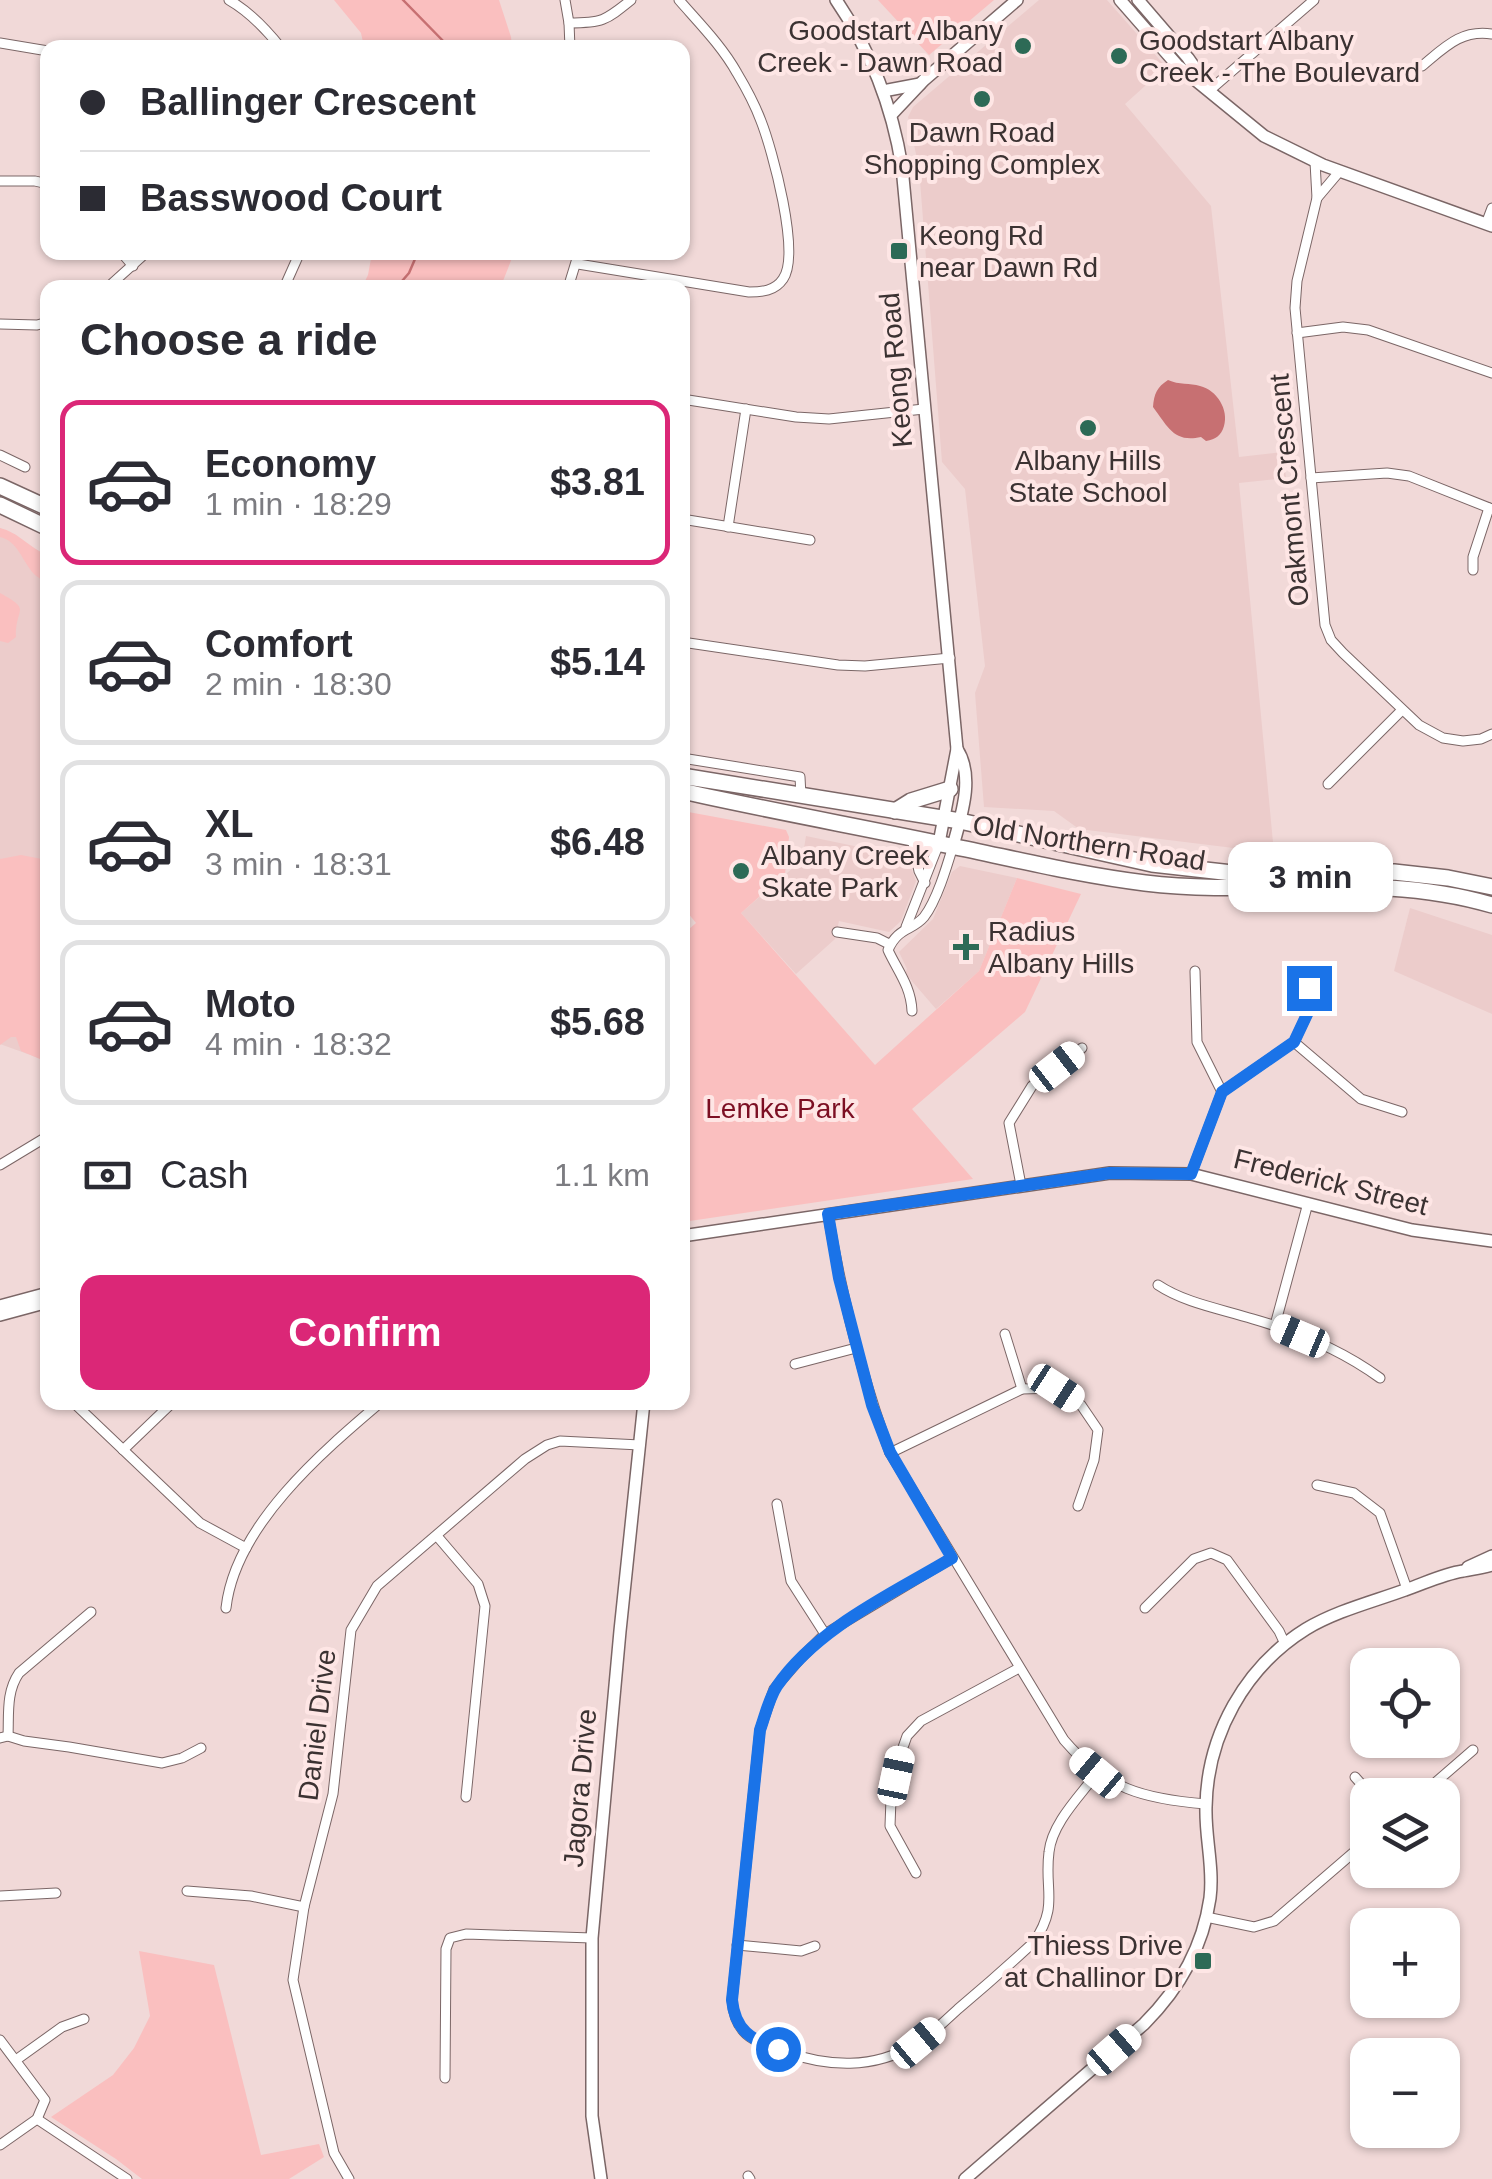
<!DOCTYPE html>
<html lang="en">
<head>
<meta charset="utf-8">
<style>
	body { margin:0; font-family:Helvetica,sans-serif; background:#f2f2f3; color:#2b2b33; height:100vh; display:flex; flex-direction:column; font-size:38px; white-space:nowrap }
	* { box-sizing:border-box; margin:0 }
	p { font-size:32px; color:#7c7c81 }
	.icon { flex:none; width:55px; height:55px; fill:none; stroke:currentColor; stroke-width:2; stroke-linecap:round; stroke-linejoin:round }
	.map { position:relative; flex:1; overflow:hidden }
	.side { position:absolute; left:40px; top:280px; width:650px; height:1130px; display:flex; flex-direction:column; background:#fff; border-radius:20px; box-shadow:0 2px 8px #0004 }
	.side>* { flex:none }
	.hud { position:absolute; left:40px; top:40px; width:650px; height:220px; border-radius:20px; box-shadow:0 2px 8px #0004; display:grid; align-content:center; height:220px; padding:0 40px; background:#fff }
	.tools { position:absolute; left:1350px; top:1648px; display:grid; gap:20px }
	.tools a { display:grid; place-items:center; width:110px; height:110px; border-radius:20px; background:#fff; box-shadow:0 2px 8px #0004; font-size:50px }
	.end { position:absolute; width:45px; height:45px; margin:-22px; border:12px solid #1a73e8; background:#fff; box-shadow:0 0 0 5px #fff }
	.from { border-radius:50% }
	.bubble { position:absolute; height:70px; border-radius:20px; background:#fff; box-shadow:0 2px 8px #0004; font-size:32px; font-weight:800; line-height:70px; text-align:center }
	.car { position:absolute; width:30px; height:60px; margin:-30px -15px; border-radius:12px; box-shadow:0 0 8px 2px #0007; background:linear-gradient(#fff 24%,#345 0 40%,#fff 0 76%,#345 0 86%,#fff 0) }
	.hud b { display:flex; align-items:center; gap:35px; height:95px; font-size:38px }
	.hud b+b { border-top:2px solid #e1e1e2 }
	.hud i { width:25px; height:25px; background:#2b2b33 }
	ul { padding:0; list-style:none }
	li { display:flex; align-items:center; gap:30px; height:165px; margin:0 20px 15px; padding:0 20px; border:5px solid #e1e1e2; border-radius:20px }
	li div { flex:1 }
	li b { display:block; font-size:38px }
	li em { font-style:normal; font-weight:800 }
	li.on { border-color:#db2777 }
	li>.icon { width:90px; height:90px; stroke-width:1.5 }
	h2 { padding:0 40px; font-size:45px; line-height:120px }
	.pay { display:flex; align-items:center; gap:25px; height:110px; padding:0 40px; font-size:38px }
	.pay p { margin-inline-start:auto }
	.cta { display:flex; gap:20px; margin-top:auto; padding:20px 40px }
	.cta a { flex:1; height:115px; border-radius:20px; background:#db2777; color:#fff; font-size:40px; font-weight:800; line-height:115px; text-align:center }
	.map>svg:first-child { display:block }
</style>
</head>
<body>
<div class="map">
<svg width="1492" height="2179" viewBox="0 0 1492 2179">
	<rect width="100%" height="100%" fill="#f1d9d8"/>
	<g fill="#eccccb">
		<polygon points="1039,0 1107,0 1166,67 1125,104 1211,206 1239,457 1283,452 1286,478 1239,483 1274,853 1079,829 1054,811 984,807 975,693 985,666 965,489 942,462 919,168 908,117 913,107"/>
		<polygon points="0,528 47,556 47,1061 0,1044"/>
		<polygon points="806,836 907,857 916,881 901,921 889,932 839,921 835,939 796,974 741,913 802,860"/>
		<polygon points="960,866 1017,878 979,971 936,1009 905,973 907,969 899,952 933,919 952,872"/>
		<polygon points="1410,908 1492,935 1492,1014 1394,971"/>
	</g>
	<g fill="#fabfbf">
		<polygon points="334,0 499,0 511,37 512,47 364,47 361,33"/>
		<polygon points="878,0 994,0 929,55"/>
		<polygon points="372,253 514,253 503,281 519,287 362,287 368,275"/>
		<path d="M0 528C18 532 30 548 47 555V584C45 582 36 576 34 574 22 561 18 541 0 537Z"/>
		<path d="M0 593C33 611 15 607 16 637L8 643 0 641Z"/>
		<polygon points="683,811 786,830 789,837 785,874 741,913 875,1065 979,971 1017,878 1081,894 1025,1012 912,1109 973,1179 683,1222 682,935 696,923 683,907"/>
		<polygon points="21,855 47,860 47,1062 21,1051 16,1037 11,1037 0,1045 0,859"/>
		<polygon points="139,1951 214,1965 261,2155 319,2144 324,2157 289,2179 142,2179 116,2159 51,2117 113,2075 134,2048 150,2016"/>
	</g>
	<path fill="#c77072" d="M1168 380C1179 385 1190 383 1200 386 1217 390 1229 410 1224 426 1221 436 1216 439 1206 441L1201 437C1174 443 1168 427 1153 407 1154 394 1157 387 1168 380Z"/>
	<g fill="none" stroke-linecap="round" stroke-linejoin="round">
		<g stroke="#c77072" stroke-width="2.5">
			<polyline points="403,0 450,48"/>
			<polyline points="396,288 409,273 418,252"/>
		</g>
		<defs>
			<g id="minor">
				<path d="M229 0C250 12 266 29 281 48"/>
				<polyline points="565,0 569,23 570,48"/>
				<path d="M569 23C602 23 605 21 631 0"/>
				<polyline points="0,43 48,51"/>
				<path d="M1422 66C1444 48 1461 29 1492 34"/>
				<polyline points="1210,90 1314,0"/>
				<polyline points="1315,162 1317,198 1297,281 1295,308 1325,625 1331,640 1343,653 1419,725 1443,738 1463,741 1481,739 1492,734"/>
				<polyline points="0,181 35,181 48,184"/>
				<polyline points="1317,198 1339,172"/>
				<polyline points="1486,224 1492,208"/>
				<polyline points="121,252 133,266"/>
				<path d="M578 264 749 292C762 292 775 291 783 279 801 254 772 149 761 121 755 105 746 88 737 73 722 46 699 23 679 0"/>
				<polyline points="107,288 147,252"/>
				<polyline points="284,288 300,252"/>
				<polyline points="568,288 579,252"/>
				<polyline points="0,324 37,325 48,322"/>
				<polyline points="1297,333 1343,327 1368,330 1492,373"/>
				<polyline points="682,399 796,417 829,419 924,409"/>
				<polyline points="0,455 25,467"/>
				<polyline points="1311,478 1387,473 1409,476 1492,509"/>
				<polyline points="682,519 810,540"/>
				<polyline points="728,527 746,409"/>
				<polyline points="1473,570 1473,557 1489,508"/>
				<polyline points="682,642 838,665 865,666 950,658"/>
				<polyline points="682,758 800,777 801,796"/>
				<polyline points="1328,784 1402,710"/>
				<polyline points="912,838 919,871 925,883"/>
				<polyline points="906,927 939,843"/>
				<polyline points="837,932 877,938 889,944"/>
				<polyline points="1195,971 1197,1042 1222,1092"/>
				<path d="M912 1011C911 986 897 970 888 950 898 927 912 931 924 917 937 900 947 866 953 846"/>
				<polyline points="1294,1042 1361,1099 1402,1112"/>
				<polyline points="0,1165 48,1136"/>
				<polyline points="1191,1174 1222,1092 1294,1042 1310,1008 1309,968"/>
				<polyline points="1021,1185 1009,1123 1032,1086 1082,1048"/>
				<path d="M828 1215C842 1296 861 1375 890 1453L1064 1740C1106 1789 1143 1799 1206 1804"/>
				<path d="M1158 1285C1185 1303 1221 1309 1253 1319 1298 1332 1342 1350 1380 1378"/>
				<polyline points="1275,1325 1308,1203"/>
				<polyline points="1005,1334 1022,1389"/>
				<polyline points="795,1364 856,1348"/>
				<polyline points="75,1404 200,1523 246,1548"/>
				<polyline points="123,1450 173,1402"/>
				<polyline points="890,1453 1022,1389 1056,1388 1081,1405 1098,1430 1094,1460 1078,1506"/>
				<polyline points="1317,1485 1354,1493 1380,1513 1407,1589"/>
				<polyline points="777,1504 791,1581 825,1634"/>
				<polyline points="437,1536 478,1584 485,1606 466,1797"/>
				<path d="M952 1558 825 1634 801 1658 774 1689 760 1730 732 2000C735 2035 752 2040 782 2051 828 2067 873 2070 916 2044 931 2035 945 2021 958 2009 984 1987 1009 1965 1034 1942 1059 1905 1044 1891 1049 1852 1052 1823 1080 1796 1097 1773"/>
				<path d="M226 1608C235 1526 322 1452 381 1402"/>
				<polyline points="1145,1608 1194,1559 1211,1553 1227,1560 1279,1631 1285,1644"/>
				<path d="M8 1736C9 1714 6 1692 19 1673L91 1612"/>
				<polyline points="0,1738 8,1736 24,1741 69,1747 162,1763 182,1758 201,1748"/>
				<polyline points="1355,1777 1371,1795"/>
				<polyline points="1421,1795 1473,1750"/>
				<polyline points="916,1873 890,1826 891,1799 901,1753 907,1736 921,1721 1019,1668"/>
				<polyline points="187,1891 251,1896 304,1907"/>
				<polyline points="0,1896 56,1893"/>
				<polyline points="1206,1917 1254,1927 1274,1921 1368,1840"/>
				<polyline points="737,1945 801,1951 815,1946"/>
				<polyline points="0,2040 45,2100 37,2119 0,2145"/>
				<polyline points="16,2060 62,2027 84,2019"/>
				<polyline points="445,2078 446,1949 450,1938 466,1934 592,1938"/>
				<polyline points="37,2119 127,2179"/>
				<polyline points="748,2176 750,2179"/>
				<polyline points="349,2179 334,2153 293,1980 304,1907 333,1794 351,1630 377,1586 525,1459 547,1445 560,1441 640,1445"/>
			</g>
			<g id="tertiary">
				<path d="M836 0C871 51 892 105 902 167L957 749 939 843"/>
				<polyline points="1120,0 1177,65 1264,136 1323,165 1492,226"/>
				<polyline points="1138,0 1188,58 1202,78"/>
				<polyline points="883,91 920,84"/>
				<polyline points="891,115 924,80 1017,0"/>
				<path d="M953 846C961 816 975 777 957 749"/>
				<polyline points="682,1236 1110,1173 1191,1174 1412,1230 1492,1241"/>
				<polyline points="0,1306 48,1293"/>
				<polyline points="0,1315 48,1302"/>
				<polyline points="1468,1567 1492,1556"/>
				<polyline points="601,2179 592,2116 592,1938 620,1631 644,1402"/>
				<path d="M965 2179 1144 2024C1179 1989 1203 1947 1210 1898 1214 1867 1205 1838 1206 1807 1207 1735 1245 1667 1306 1629 1336 1611 1372 1602 1405 1590 1423 1584 1443 1574 1463 1571 1473 1569 1482 1568 1492 1565"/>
			</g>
			<g id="trunk">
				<polyline points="0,486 48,508"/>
				<polyline points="0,505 48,528"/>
				<polyline points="682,776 960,821 1152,864 1232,873 1394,872 1448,878 1492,887"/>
				<path d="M682 791C771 811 861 827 951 846 1015 859 1079 875 1145 883 1261 897 1378 871 1492 905"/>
				<polyline points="895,811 911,801 950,789"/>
			</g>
		</defs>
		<use href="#minor" stroke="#7b6666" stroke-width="11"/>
		<use href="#tertiary" stroke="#7b6666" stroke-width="14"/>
		<use href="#trunk" stroke="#7b6666" stroke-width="18"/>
		<use href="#minor" stroke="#fff" stroke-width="9"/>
		<use href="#tertiary" stroke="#fff" stroke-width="11"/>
		<use href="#trunk" stroke="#fff" stroke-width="15"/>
	</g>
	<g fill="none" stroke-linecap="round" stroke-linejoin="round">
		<path stroke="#1a73e8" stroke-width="12" d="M778 2049C751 2040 735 2030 732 2000L760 1730C765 1716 769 1698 777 1686 818 1627 892 1594 952 1558L890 1452 872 1405 839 1278 828 1214 1110 1173 1191 1174 1222 1092 1294 1042 1310 1008 1309 988"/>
	</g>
	<g fill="#2d6a56" stroke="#fee6e5" stroke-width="4">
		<circle cx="1023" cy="46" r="10"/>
		<circle cx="1119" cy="56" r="10"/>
		<circle cx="982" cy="99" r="10"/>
		<rect x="889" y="241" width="20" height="20" rx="5"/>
		<circle cx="1088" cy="428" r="10"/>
		<circle cx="741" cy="871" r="10"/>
		<path d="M961 932h10v10h10v10h-10v10h-10v-10h-10v-10h10z"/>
		<rect x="1193" y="1951" width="20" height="20" rx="5"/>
	</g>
	<g text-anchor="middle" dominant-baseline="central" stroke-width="8" stroke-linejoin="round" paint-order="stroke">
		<g font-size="28" fill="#3b3232" stroke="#fee6e5" text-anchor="start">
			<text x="1003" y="30" text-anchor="end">Goodstart Albany<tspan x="1003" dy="32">Creek - Dawn Road</tspan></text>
			<text x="1139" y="40">Goodstart Albany<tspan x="1139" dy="32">Creek - The Boulevard</tspan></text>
			<text x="982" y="132" text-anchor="middle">Dawn Road<tspan x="982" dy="32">Shopping Complex</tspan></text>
			<text x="919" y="235">Keong Rd<tspan x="919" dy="32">near Dawn Rd</tspan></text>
			<text x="1088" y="460" text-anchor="middle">Albany Hills<tspan x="1088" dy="32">State School</tspan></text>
			<text x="761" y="855">Albany Creek<tspan x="761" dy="32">Skate Park</tspan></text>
			<text x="988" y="931">Radius<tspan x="988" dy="32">Albany Hills</tspan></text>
			<text x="1183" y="1945" text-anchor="end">Thiess Drive<tspan x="1183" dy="32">at Challinor Dr</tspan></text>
		</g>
		<g font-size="28" fill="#3b3232" stroke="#fee6e5">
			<text transform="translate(896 370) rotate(-95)">Keong Road</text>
			<text transform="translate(1289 490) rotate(-95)">Oakmont Crescent</text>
			<text transform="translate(1089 843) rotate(9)">Old Northern Road</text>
			<text transform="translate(1331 1182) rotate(14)">Frederick Street</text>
			<text transform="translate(317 1725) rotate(-83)">Daniel Drive</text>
			<text transform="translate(580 1788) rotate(-85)">Jagora Drive</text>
		</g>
		<g font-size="28" fill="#7c0f23" stroke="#fee6e5">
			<text x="780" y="1108">Lemke Park</text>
		</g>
	</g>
</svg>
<div class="tools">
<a><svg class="icon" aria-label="locate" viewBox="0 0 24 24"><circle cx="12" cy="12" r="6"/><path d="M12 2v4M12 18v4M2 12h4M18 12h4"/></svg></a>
<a><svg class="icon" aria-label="layers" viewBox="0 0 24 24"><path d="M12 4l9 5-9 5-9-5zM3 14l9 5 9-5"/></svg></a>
<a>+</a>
<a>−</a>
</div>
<i class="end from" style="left:778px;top:2049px"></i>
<i class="end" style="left:1309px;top:988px"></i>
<div class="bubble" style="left:1228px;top:842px;width:165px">3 min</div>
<i class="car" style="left:1057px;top:1067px;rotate:52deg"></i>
<i class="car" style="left:1300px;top:1336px;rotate:293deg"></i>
<i class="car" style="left:1056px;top:1388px;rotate:123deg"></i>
<i class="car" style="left:1097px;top:1773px;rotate:310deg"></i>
<i class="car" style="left:896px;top:1776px;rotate:12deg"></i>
<i class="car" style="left:918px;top:2043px;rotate:50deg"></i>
<i class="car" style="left:1114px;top:2050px;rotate:49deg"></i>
<div class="hud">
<b><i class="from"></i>Ballinger Crescent</b>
<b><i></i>Basswood Court</b>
</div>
<section class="side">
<h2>Choose a ride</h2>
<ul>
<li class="on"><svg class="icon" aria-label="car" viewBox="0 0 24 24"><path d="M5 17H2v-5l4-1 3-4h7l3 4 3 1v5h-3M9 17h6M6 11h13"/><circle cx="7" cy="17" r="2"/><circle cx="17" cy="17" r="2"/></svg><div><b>Economy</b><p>1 min · 18:29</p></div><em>$3.81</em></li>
<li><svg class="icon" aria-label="car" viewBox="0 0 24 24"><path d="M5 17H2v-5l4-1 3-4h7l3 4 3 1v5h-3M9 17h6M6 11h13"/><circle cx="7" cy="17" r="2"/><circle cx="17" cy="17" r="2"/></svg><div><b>Comfort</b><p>2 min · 18:30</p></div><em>$5.14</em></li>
<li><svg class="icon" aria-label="car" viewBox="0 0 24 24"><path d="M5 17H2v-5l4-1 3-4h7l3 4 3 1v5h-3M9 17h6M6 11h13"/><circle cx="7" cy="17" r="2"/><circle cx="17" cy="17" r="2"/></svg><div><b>XL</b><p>3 min · 18:31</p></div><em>$6.48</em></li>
<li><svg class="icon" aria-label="car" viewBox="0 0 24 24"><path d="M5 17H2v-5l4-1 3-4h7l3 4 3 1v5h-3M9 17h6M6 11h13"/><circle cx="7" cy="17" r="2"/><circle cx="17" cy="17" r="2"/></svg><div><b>Moto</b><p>4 min · 18:32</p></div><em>$5.68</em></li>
</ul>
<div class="pay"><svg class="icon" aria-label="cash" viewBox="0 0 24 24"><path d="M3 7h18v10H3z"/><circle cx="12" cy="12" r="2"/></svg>Cash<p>1.1 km</p></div>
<div class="cta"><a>Confirm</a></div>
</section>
</div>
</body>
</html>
